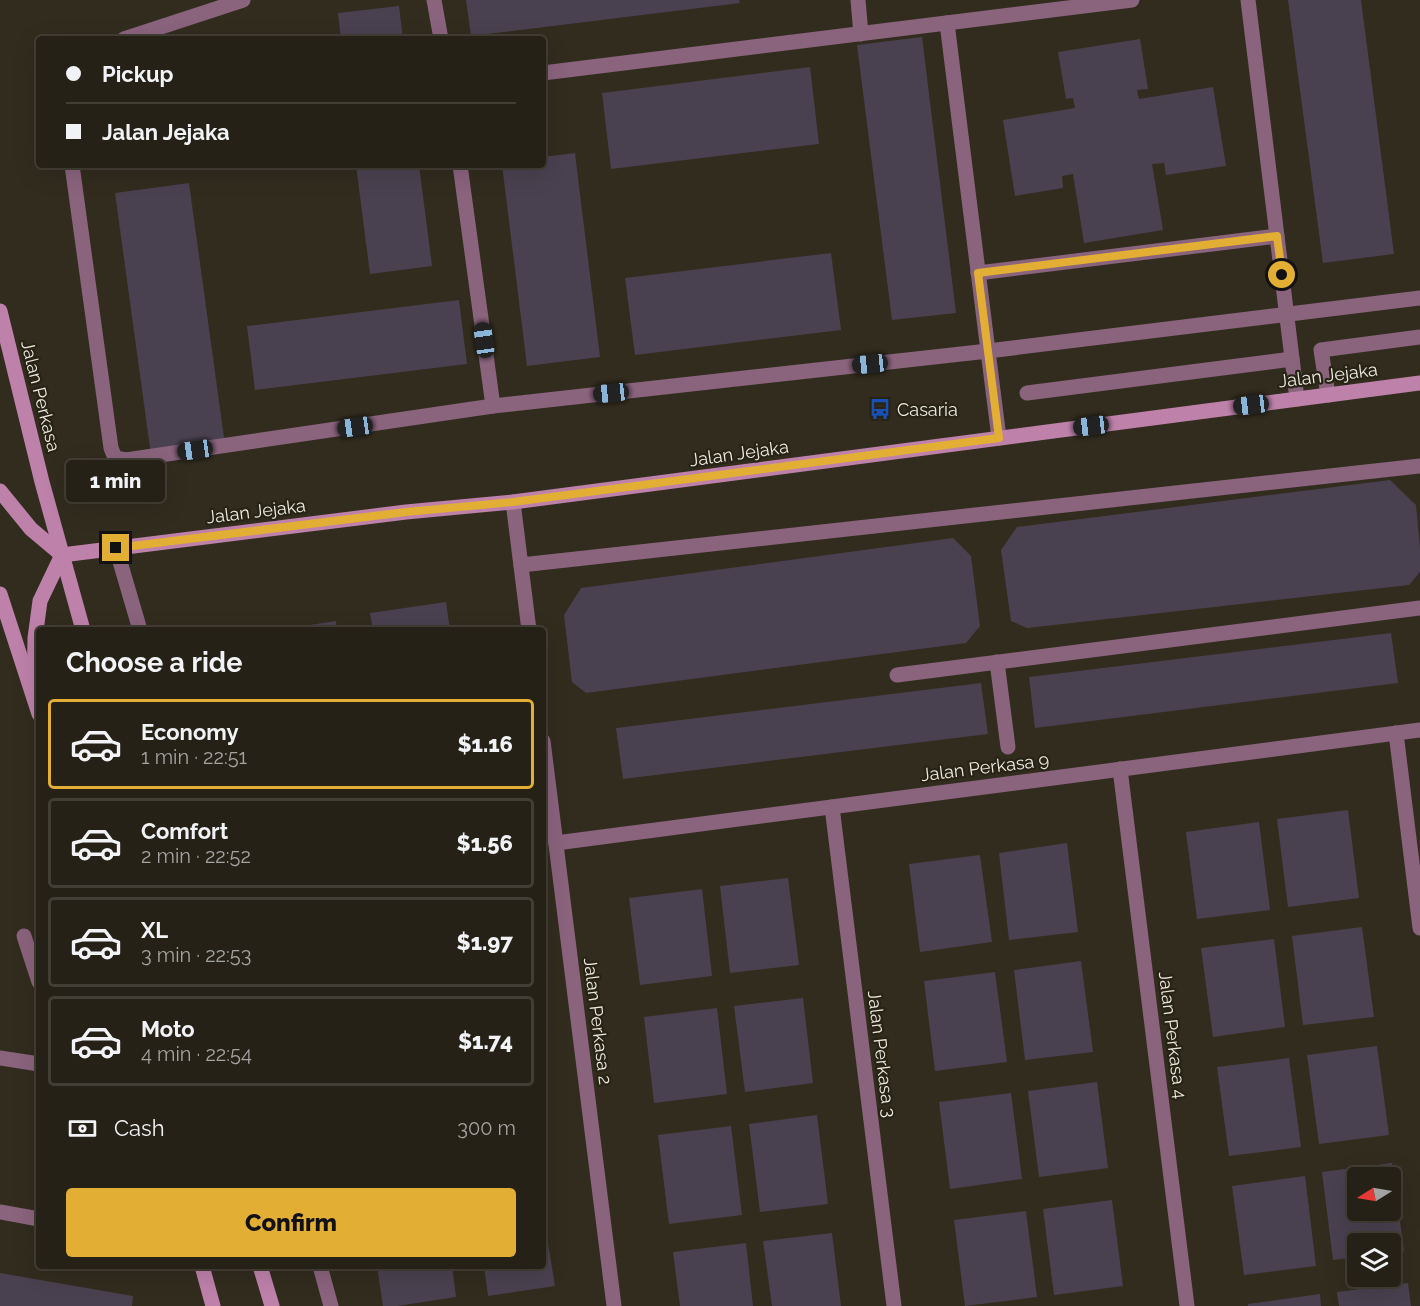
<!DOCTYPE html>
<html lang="en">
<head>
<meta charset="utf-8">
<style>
	body { margin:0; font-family:Raleway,sans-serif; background:#2d291f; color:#f1f3f6; height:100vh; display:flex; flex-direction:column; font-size:22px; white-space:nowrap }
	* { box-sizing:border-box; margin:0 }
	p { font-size:20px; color:#a3a3a1 }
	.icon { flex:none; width:33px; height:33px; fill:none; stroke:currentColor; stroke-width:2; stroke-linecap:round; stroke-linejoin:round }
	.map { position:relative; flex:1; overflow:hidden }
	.sheet { position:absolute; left:36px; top:627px; width:510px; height:642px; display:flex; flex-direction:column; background:#252116; border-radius:6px; box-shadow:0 6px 24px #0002,0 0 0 2px #423e35 }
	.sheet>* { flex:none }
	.guide { position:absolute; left:36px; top:36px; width:510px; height:132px; border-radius:6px; box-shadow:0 6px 24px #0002,0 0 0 2px #423e35; display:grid; align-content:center; height:132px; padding:0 30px; background:#252116 }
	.needle { width:39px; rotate:259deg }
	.controls { position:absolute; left:1347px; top:1167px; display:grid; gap:12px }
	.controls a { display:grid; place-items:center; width:54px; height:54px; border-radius:6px; background:#252116; box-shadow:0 6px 24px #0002,0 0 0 2px #423e35; font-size:30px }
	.end { position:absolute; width:27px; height:27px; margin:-14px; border:8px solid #e2af34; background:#111; box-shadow:0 0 0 3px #111 }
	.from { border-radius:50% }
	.bubble { position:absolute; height:42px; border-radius:6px; background:#252116; box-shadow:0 6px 24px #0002,0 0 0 2px #423e35; font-size:20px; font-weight:800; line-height:42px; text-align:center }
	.car { position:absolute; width:18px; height:36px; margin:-18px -9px; border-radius:8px; box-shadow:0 0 4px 2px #0007; background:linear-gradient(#222 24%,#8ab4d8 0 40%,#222 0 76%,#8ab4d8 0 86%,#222 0) }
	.guide b { display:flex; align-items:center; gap:21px; height:57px; font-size:22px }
	.guide b+b { border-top:2px solid #423e35 }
	.guide i { width:15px; height:15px; background:#f1f3f6 }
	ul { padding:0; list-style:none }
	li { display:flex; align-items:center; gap:18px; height:90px; margin:0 12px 9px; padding:0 18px; border:3px solid #423e35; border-radius:6px }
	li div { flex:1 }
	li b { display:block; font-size:22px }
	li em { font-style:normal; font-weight:800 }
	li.selected { border-color:#e2af34 }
	li>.icon { width:54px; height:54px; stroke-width:1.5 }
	h2 { padding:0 30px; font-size:27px; line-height:72px }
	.pay { display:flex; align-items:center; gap:15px; height:66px; padding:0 30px; font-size:22px }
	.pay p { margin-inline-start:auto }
	.primary-button { display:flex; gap:12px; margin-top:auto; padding:12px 30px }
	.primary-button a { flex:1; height:69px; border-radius:6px; background:#e2af34; color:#111; font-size:24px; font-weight:800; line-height:69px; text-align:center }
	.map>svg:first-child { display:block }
</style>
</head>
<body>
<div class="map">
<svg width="1420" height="1306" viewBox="0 0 1420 1306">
	<rect width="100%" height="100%" fill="#312c1e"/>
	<g fill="#49414f" fill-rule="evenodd">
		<polygon points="466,0 739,0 740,3 471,36"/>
		<polygon points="1288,0 1361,0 1394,254 1323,263"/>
		<polygon points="399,6 403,39 341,39 338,13"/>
		<polygon points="922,37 956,313 892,320 857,45"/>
		<polygon points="1140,39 1148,89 1137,90 1139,99 1213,87 1226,166 1166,175 1164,163 1152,164 1163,230 1084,243 1073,174 1062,176 1063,188 1015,196 1003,120 1075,108 1073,98 1066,99 1058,52"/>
		<polygon points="810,67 819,144 611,169 602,93"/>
		<polygon points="575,153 600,357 527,366 502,165 543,165 543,157"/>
		<polygon points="356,165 419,165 432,266 370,274"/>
		<polygon points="189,183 225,445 151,455 115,193"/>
		<polygon points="831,253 841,330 635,355 625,278"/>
		<polygon points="459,300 467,364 255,390 247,326"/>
		<polygon points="1390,480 1416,505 1420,548 1420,572 1409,585 1027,628 1011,621 1001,550 1017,527"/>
		<polygon points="953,538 971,556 980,626 966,643 586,693 572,682 564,615 581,588"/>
		<polygon points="446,602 450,630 373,630 370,613"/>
		<polygon points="336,621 337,630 283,630 283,629"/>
		<polygon points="1391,633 1398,683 1035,728 1029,677"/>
		<polygon points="981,683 988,734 623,779 616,728"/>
		<polygon points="1348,810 1359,898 1288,907 1277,819"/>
		<polygon points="1259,822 1270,910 1197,919 1186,832"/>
		<polygon points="1067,843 1078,932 1009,940 999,853"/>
		<polygon points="980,855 992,942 920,952 909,864"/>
		<polygon points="788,878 799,965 730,973 720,886"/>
		<polygon points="702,889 712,976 640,985 629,898"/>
		<polygon points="1362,927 1374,1017 1303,1025 1292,936"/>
		<polygon points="1274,939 1285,1027 1213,1037 1201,948"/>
		<polygon points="1081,961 1093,1052 1025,1060 1014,970"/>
		<polygon points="995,972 1007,1062 935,1071 924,981"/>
		<polygon points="803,998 813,1083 745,1092 734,1006"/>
		<polygon points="717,1008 727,1094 654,1103 644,1017"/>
		<polygon points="1377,1046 1389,1135 1319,1144 1307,1055"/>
		<polygon points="1289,1058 1301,1147 1229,1156 1217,1067"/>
		<polygon points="1097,1082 1108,1168 1039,1177 1028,1091"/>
		<polygon points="1011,1093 1022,1179 950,1189 939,1102"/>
		<polygon points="817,1115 828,1204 760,1212 749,1124"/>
		<polygon points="731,1126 742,1215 669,1224 658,1135"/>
		<path d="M1392 1163 1404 1251 1390 1253V1244H1358V1257L1333 1260 1322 1172ZM1358 1178H1390V1210H1358Z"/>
		<polygon points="1305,1176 1316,1266 1244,1275 1232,1186"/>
		<polygon points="1112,1200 1123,1286 1054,1295 1043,1209"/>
		<polygon points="1026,1211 1037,1297 965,1306 954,1220"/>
		<polygon points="543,1213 555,1286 488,1296 484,1266 543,1266"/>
		<polygon points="832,1233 841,1306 772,1306 763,1241"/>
		<polygon points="746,1243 753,1306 680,1306 673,1252"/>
		<polygon points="377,1266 452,1266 456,1297 397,1306 383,1306"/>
		<polygon points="0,1273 133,1296 132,1306 0,1306"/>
		<polygon points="1408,1283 1411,1306 1339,1306 1337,1292"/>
		<polygon points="1320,1294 1321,1306 1248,1306 1248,1304"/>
	</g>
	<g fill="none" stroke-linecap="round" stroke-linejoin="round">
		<g stroke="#8a637d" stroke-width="15">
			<polyline points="434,0 441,39"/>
			<polyline points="858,0 861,34"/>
			<polyline points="1248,0 1297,399"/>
			<polyline points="947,23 988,351"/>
			<polyline points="124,39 243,0"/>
			<polyline points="543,73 1132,0"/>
			<polyline points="72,165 111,448 115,458 126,460 493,406 988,351 1420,298"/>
			<polyline points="460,165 493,406"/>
			<polyline points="978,273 1277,236"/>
			<polyline points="1027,393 1292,359"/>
			<polyline points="1328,395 1321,350 1420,337"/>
			<polyline points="521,565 1420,466"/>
			<polyline points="997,662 1008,747"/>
			<polyline points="897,675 1420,608"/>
			<polyline points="24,936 39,982"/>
		</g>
		<g stroke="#8a637d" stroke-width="15">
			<polyline points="988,351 999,438"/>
			<polyline points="513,502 529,630"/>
			<polyline points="116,548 140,630"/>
			<polyline points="1396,733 1420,928"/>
			<polyline points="543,741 614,1306"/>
			<polyline points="1120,769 1187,1306"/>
			<polyline points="832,807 894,1306"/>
			<polyline points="556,843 1420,730"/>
			<polyline points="0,1058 39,1064"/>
			<polyline points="0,1212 39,1219"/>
			<polyline points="320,1266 331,1306"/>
		</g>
		<g stroke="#be81aa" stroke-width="15">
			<polyline points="0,311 42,482 83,630"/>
			<polyline points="0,491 31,529 62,555 406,512 513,502 1420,383"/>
			<polyline points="0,594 39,714"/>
			<polyline points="34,698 35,638 40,601 62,555"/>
			<polyline points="202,1266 213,1306"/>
			<polyline points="260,1266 272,1306"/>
		</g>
	</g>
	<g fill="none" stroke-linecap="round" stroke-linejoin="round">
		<polyline stroke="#e2af34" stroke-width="8" points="116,548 406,512 513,502 999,438 978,273 1277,236 1282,275"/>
	</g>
	<defs>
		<symbol id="bus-bare" viewBox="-9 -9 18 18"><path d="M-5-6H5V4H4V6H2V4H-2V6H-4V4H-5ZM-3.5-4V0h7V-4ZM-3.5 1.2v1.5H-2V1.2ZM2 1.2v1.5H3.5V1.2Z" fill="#1a4fb4" stroke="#272315" stroke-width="2.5" paint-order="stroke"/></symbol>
	</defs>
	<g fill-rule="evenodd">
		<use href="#bus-bare" x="865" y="394" width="30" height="30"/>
	</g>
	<g text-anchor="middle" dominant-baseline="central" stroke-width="4.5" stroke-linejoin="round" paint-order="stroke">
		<g font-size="18" fill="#ece9e0" stroke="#272315">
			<text transform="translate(1328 375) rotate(-7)">Jalan Jejaka</text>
			<text transform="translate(41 396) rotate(76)">Jalan Perkasa</text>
			<text transform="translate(739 453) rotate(-8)">Jalan Jejaka</text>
			<text transform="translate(256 511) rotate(-7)">Jalan Jejaka</text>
			<text transform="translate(985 767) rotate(-7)">Jalan Perkasa 9</text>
			<text transform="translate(598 1021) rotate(83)">Jalan Perkasa 2</text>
			<text transform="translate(1173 1035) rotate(83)">Jalan Perkasa 4</text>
			<text transform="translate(882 1054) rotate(83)">Jalan Perkasa 3</text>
		</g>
		<g font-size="18" fill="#ece9e0" stroke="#272315" text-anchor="start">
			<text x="897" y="409">Casaria</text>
		</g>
	</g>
</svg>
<div class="controls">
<a><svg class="needle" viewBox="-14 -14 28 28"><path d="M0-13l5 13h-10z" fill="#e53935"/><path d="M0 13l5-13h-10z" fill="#a3a3a1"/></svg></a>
<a><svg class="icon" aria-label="layers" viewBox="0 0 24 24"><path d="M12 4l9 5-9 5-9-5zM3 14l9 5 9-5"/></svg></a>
</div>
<i class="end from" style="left:1282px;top:275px"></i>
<i class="end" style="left:116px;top:548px"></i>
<div class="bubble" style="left:66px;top:460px;width:99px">1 min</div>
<i class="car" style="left:484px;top:340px;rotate:352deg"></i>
<i class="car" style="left:870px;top:364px;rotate:264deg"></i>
<i class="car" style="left:611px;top:393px;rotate:264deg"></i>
<i class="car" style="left:1251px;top:405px;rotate:263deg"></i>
<i class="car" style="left:1091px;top:426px;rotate:263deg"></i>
<i class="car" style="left:355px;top:427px;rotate:262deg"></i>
<i class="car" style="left:195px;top:450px;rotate:262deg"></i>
<div class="guide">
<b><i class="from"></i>Pickup</b>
<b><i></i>Jalan Jejaka</b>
</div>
<section class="sheet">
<h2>Choose a ride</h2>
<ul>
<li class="selected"><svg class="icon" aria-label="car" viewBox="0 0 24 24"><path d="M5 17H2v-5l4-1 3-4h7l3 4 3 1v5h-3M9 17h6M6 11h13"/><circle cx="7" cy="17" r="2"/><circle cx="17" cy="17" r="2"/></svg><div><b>Economy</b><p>1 min · 22:51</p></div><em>$1.16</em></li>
<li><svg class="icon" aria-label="car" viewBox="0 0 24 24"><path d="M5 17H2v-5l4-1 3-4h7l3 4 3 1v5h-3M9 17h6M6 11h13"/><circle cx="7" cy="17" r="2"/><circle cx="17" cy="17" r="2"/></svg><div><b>Comfort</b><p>2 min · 22:52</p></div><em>$1.56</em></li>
<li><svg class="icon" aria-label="car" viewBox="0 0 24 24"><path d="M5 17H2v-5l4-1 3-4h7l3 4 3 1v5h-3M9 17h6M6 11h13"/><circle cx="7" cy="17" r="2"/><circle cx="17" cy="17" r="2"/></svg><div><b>XL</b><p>3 min · 22:53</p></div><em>$1.97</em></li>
<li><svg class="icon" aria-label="car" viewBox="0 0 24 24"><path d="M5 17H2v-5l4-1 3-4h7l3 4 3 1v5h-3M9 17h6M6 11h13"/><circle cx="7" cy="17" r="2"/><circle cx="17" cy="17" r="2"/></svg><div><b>Moto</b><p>4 min · 22:54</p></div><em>$1.74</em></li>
</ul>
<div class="pay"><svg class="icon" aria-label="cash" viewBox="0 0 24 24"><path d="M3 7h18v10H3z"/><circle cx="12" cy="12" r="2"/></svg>Cash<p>300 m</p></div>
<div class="primary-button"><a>Confirm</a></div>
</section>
</div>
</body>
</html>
